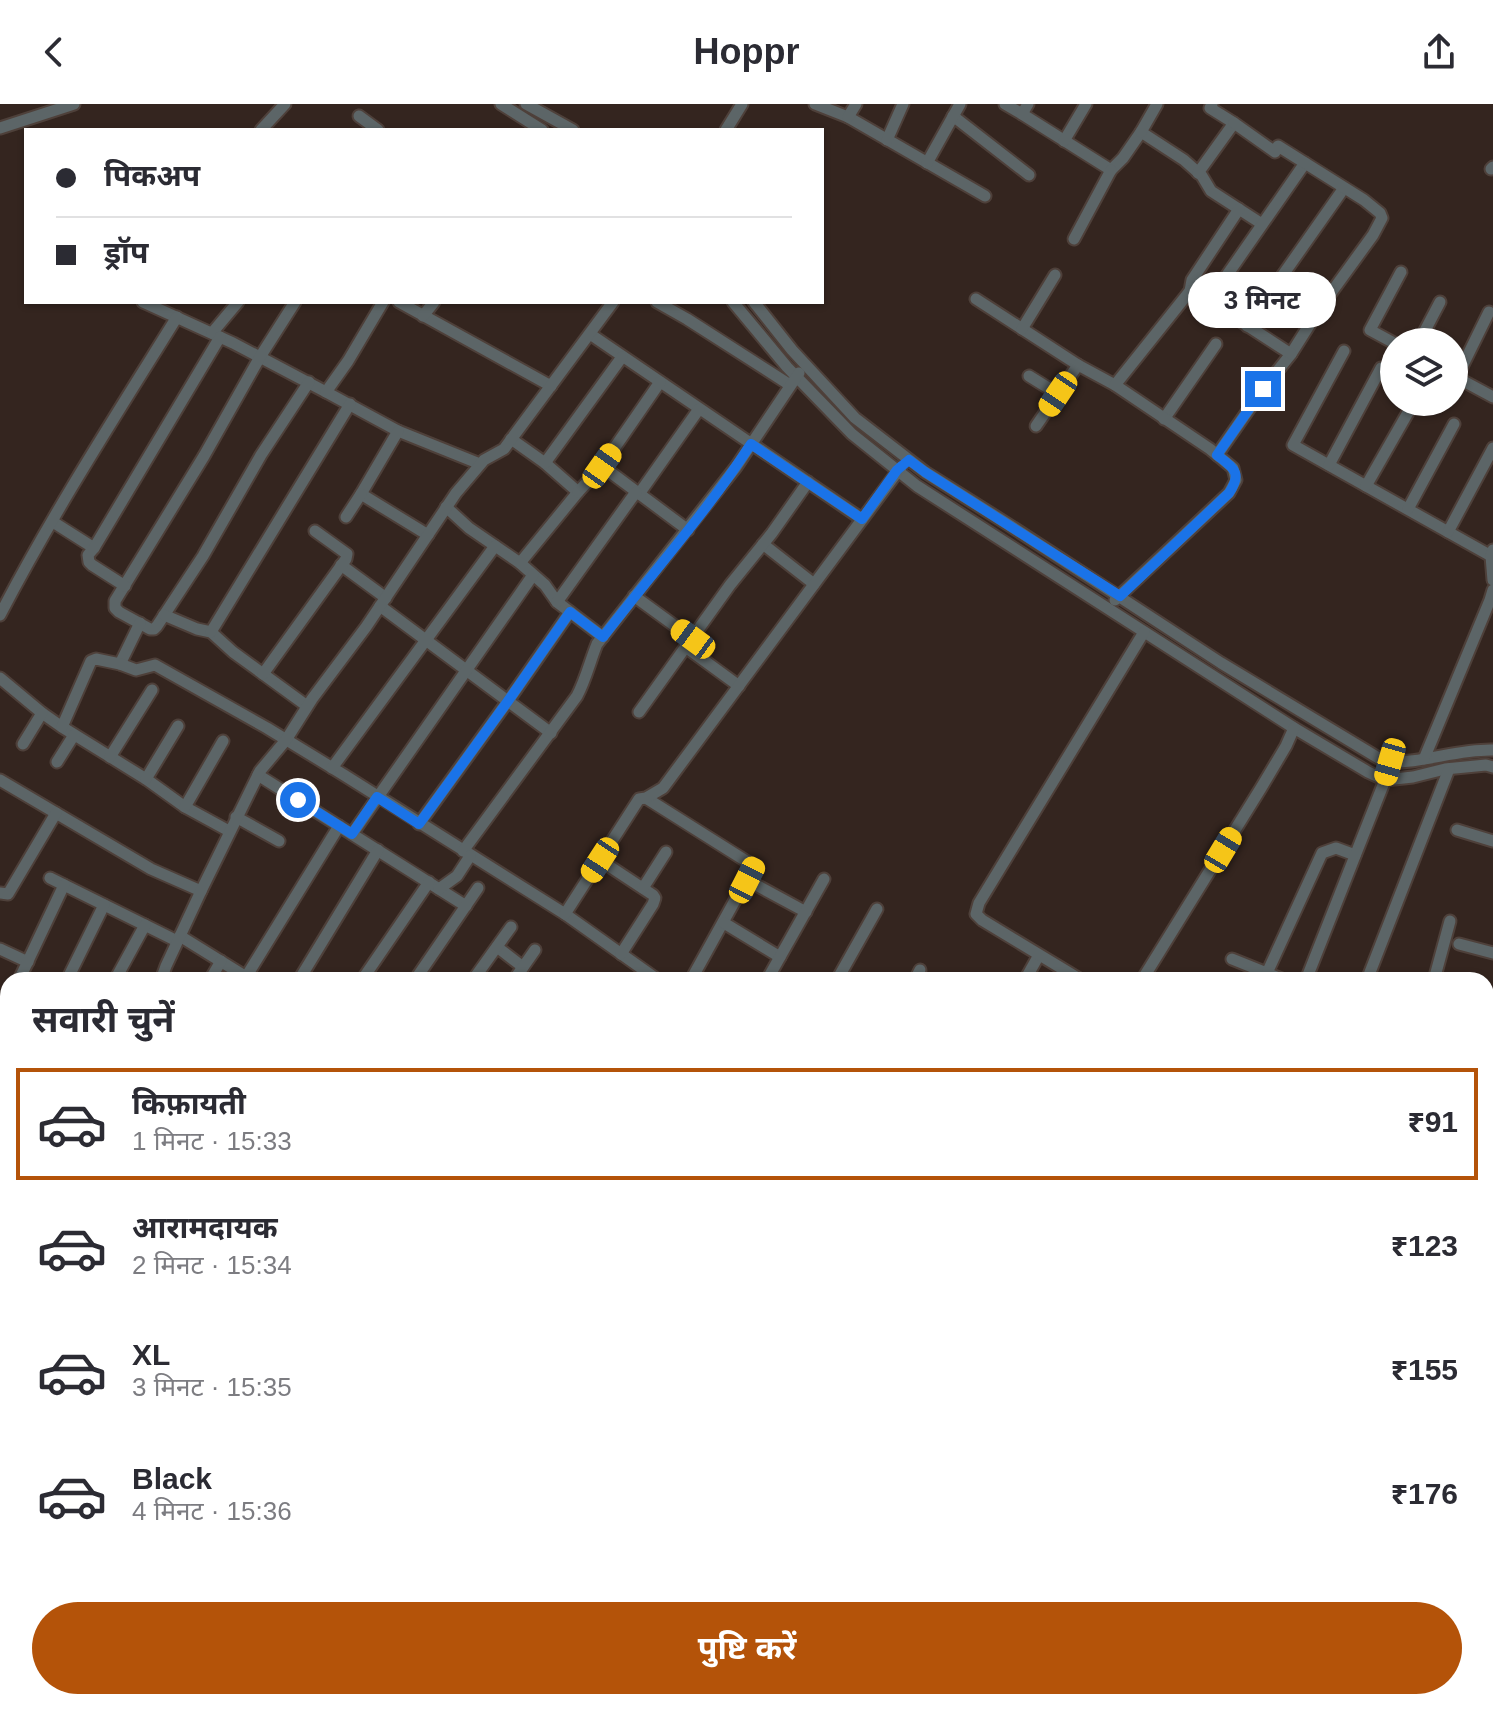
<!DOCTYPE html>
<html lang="hi">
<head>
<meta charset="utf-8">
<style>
	body { margin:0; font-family:Helvetica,"Noto Sans Devanagari",sans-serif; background:#f2f2f3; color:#2b2b33; height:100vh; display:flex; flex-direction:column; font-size:30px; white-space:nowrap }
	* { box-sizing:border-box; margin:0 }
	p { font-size:26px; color:#7c7c81 }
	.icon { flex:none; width:44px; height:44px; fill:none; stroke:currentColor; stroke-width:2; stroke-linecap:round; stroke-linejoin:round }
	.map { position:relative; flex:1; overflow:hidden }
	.drawer { position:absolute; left:0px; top:868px; width:1494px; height:738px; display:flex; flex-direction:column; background:#fff; border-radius:24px 24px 0 0; box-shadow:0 2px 6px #0004 }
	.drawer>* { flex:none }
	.banner { position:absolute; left:24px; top:24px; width:800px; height:176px; border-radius:0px; box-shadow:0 2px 6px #0004; display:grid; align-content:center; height:176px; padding:0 32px; background:#fff }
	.controls { position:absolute; left:1380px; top:224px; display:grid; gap:16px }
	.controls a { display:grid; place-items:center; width:88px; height:88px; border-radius:50%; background:#fff; box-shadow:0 2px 6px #0004; font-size:40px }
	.end { position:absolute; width:36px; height:36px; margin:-18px; border:10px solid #1a73e8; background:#fff; box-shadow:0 0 0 4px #fff }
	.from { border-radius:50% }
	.bubble { position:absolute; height:56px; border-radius:28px; background:#fff; box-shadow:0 2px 6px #0004; font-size:26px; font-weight:700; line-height:56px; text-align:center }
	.car { position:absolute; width:24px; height:48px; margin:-24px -12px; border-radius:10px; box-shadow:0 0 6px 2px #0007; background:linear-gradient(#f5c518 24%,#345 0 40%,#f5c518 0 76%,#345 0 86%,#f5c518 0) }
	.banner b { display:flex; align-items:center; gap:28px; height:76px; font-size:30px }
	.banner b+b { border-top:2px solid #e1e1e2 }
	.banner i { width:20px; height:20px; background:#2b2b33 }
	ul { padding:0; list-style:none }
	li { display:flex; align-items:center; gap:24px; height:112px; margin:0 16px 12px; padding:0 16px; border:4px solid transparent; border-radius:0px }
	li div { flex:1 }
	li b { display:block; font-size:30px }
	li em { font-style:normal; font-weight:700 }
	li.selected { border-color:#b45309 }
	li>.icon { width:72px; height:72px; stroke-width:1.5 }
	h2 { padding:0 32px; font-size:36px; line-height:96px }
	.action { display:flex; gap:16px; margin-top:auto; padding:16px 32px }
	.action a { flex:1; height:92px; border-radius:48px; background:#b45309; color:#fff; font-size:32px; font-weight:700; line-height:92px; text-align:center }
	header { display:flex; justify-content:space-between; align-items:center; height:104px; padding:0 32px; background:#fff; font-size:36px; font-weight:700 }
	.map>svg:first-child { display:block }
</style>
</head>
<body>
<header><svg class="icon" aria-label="back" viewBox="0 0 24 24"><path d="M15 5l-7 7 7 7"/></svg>Hoppr<svg class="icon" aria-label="share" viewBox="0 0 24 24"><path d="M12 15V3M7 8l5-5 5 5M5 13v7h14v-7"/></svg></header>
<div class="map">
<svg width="1493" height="1605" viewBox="0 0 1493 1605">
	<rect width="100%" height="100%" fill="#34251f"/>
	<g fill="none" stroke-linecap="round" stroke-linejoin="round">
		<defs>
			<g id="minor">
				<polyline points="501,0 542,26"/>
				<polyline points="526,0 573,26"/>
				<polyline points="815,0 848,13 985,92"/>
				<polyline points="1005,0 1022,10"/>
				<polyline points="1028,0 1022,10 1111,66 1123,54 1141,28 1184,56 1202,72 1211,87 1262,120"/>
				<polyline points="359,12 378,26"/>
				<polyline points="953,12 1029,71"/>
				<polyline points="848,13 856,0"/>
				<polyline points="0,24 74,0"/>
				<polyline points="261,26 285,0"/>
				<polyline points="726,26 742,0"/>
				<polyline points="1141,28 1157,0"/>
				<polyline points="887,36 903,0"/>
				<polyline points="1064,37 1086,0"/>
				<polyline points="927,59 960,0"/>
				<polyline points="1491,65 1493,63"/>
				<polyline points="1198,69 1234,19 1210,4 1212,0"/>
				<polyline points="1074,135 1111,66"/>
				<polyline points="1190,187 1192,176 1239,105"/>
				<polyline points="976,195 1078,261 1115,281"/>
				<polyline points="1209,197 1305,59"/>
				<polyline points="143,198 233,239 326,288"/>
				<polyline points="295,198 260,253 204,352 115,497 115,504 119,508 150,525 154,525 157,522 203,452 261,351 309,278"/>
				<polyline points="383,198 348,257 326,288 398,327 480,360"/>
				<polyline points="399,198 551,282"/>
				<polyline points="657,198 687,215 790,281"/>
				<polyline points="733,198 787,263 852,330 917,382 1294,624 1368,668 1385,676 1413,673 1445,665 1486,661 1493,663"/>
				<path d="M754 198 792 246 855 314 925 368 1009 421 1221 559 1385 658C1422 660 1456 645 1493 646"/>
				<polyline points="423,212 434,198"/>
				<polyline points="1247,222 1344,84"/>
				<polyline points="1022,225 1055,171"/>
				<polyline points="212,229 238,198"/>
				<polyline points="590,230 862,415"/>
				<polyline points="1419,238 1440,198"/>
				<polyline points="1394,239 1370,226 1401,168"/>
				<polyline points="1344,247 1293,341 1491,452"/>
				<polyline points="1029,272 1058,290"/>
				<polyline points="1454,272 1493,293"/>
				<polyline points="1457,273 1489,208"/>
				<polyline points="660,278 602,362 688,426"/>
				<polyline points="1164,315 1216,240"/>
				<polyline points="1036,322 1078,261"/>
				<polyline points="398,327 361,390 428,431"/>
				<polyline points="511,335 545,359 578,388 520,459"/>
				<polyline points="1217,351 1263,285 1291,250 1320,204 1373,131 1382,114 1380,109 1364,96 1278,42 1275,48 1234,19"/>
				<polyline points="545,359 622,253"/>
				<polyline points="1329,361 1381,264"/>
				<polyline points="1366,382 1414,298"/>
				<polyline points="578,388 602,362"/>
				<polyline points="639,390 699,305"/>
				<polyline points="446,403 469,424 520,459 545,481 557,498 603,533"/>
				<polyline points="1408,405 1454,320"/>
				<polyline points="346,413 361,390"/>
				<polyline points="53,418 94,444"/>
				<polyline points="1448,428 1493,344"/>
				<polyline points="763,440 814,480"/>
				<polyline points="1493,446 1491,452 1493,476"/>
				<polyline points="341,461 386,494"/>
				<polyline points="125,482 92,461 89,458 88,451 94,444 220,233"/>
				<polyline points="634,492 693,535"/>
				<polyline points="1115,496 1229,389 1236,376 1233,364 1210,345 1115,281 1190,187 1214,200 1291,250"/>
				<polyline points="557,498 636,388"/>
				<polyline points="380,502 551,629"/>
				<path d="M0 511C53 409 116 311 177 213"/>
				<polyline points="164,511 197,525 211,528 233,548 307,602"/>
				<polyline points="211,528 350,300"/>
				<polyline points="687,544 739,582"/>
				<polyline points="120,560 140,519"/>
				<polyline points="263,570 346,455 347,450 315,427"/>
				<polyline points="0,574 42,609 62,623 146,675 185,703 229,727"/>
				<polyline points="639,608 730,481 772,429 808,378"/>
				<polyline points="62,623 91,557 96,555 120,560 136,566 155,561 267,624 344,671 565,810 658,876"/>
				<polyline points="23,640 42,609"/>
				<polyline points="110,653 152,586"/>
				<polyline points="1424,655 1490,496 1493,486"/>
				<polyline points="57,658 74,631"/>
				<polyline points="332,664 495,442"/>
				<polyline points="258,671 466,802"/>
				<polyline points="146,675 178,622"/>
				<polyline points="0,676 151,765 201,787"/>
				<polyline points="646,694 754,762 691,876"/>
				<polyline points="185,703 223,637"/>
				<polyline points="236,713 279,737"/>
				<polyline points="419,720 508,597 570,508"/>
				<polyline points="1457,726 1493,737"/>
				<polyline points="352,730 533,471"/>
				<path d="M463 747 577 592C586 575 590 557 597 540L736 363 799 269"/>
				<polyline points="600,756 653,791 655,794 653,800 621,850"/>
				<polyline points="50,774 177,837"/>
				<polyline points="747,776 806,808"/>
				<polyline points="643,784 666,748"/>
				<polyline points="439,785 457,772 470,752"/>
				<polyline points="0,789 8,790 56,709"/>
				<polyline points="565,810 639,695 646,694 663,684 901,363"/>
				<polyline points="724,819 780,853"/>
				<polyline points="180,832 251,876"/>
				<polyline points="1459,840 1493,849"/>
				<polyline points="497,843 523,863"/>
				<polyline points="0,845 28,858"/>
				<polyline points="1232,855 1284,876"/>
				<polyline points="1267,869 1322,749 1336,744 1355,751"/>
				<polyline points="246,873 339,722"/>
				<polyline points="19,876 64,781"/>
				<polyline points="67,876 104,801"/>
				<polyline points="115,876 145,821"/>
				<polyline points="161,876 166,862 201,787 260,667 286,636 312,595 366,523 456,389 484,356 504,345 613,198"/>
				<polyline points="210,876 221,857"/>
				<polyline points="299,876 378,746"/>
				<polyline points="362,876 429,778"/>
				<polyline points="415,876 478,784"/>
				<polyline points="473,876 511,823"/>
				<polyline points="514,876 535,846"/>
				<polyline points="767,876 824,775"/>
				<polyline points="837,876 877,805"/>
				<polyline points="915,876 920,866"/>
				<polyline points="1025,876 1039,851"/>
				<polyline points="1081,876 982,816 976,810 979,799 1144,528"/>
				<polyline points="1142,876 1261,684 1286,642 1294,624"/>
				<polyline points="1306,876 1385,676 1390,658"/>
				<polyline points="1367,876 1449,665"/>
				<polyline points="1434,876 1450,817"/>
				<polyline points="1486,901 1493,903"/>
				<polyline points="0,902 8,907"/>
				<polyline points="1486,958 1493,934"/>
				<polyline points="0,972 8,976"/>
				<polyline points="0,1028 8,1015"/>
				<polyline points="1486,1086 1493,1063"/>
				<polyline points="0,1124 8,1111"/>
				<polyline points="0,1180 8,1185"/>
				<polyline points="0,1206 8,1193"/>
				<polyline points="1486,1292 1493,1271"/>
				<polyline points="1486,1487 1493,1470"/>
				<polyline points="0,1567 8,1571"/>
				<polyline points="0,1589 8,1595"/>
				<polyline points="1486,1593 1493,1587"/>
				<polyline points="13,1598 24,1605"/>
				<polyline points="52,1598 63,1605"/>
				<polyline points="205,1598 216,1605"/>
				<polyline points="541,1598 554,1605"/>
				<polyline points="1203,1598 1216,1605"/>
				<polyline points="1290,1598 1302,1605"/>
				<polyline points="141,1605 145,1598"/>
				<polyline points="153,1605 158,1598"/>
				<polyline points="238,1605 242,1598"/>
				<polyline points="330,1605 334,1598"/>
				<polyline points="345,1605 349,1598"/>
				<polyline points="412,1605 416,1598"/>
				<polyline points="611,1605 615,1598"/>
				<polyline points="662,1605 665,1598"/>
				<polyline points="719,1605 723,1599 740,1605"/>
				<polyline points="754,1605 757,1598"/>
				<polyline points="801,1605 805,1598"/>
				<polyline points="850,1605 853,1598"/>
				<polyline points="899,1605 903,1598"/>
				<polyline points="951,1605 955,1598"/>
				<polyline points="1004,1605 1007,1598"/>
				<polyline points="1063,1605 1066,1598"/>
				<polyline points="1096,1605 1099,1598"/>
				<polyline points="1149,1605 1152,1598"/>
				<polyline points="1391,1605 1395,1598"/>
				<polyline points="1472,1605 1480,1598"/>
			</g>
		</defs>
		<use href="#minor" stroke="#4e403a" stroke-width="15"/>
		<use href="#minor" stroke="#5c6567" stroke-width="11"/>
	</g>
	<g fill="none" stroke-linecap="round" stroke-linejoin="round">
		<path stroke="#1a73e8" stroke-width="10" d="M298 696 352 730 377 693 419 720 508 597 570 508 603 533C652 469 707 408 751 340L862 415 897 366 909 356 925 368 1120 492 1229 389C1243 368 1233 364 1217 351L1263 285"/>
	</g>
</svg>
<div class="controls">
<a><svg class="icon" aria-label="layers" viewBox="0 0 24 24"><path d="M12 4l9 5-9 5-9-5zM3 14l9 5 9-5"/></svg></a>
</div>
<i class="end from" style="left:298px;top:696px"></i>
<i class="end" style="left:1263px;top:285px"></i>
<div class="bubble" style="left:1188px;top:168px;width:148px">3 मिनट</div>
<i class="car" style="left:1058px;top:290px;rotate:214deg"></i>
<i class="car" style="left:602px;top:362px;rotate:35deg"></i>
<i class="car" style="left:693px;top:535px;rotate:306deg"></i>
<i class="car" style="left:1390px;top:658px;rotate:196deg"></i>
<i class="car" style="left:1223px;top:746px;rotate:31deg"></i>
<i class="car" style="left:600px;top:756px;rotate:213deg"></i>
<i class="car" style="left:747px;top:776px;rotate:27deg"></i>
<div class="banner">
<b><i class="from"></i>पिकअप</b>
<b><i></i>ड्रॉप</b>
</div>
<section class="drawer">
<h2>सवारी चुनें</h2>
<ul>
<li class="selected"><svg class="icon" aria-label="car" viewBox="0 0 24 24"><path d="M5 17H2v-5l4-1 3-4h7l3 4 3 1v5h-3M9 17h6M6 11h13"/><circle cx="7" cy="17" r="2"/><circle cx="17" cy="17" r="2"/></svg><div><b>किफ़ायती</b><p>1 मिनट · 15:33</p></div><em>₹91</em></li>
<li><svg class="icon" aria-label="car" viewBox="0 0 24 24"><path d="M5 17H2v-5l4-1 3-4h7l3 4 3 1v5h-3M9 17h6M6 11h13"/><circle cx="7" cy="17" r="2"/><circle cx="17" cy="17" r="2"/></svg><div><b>आरामदायक</b><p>2 मिनट · 15:34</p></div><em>₹123</em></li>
<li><svg class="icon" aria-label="car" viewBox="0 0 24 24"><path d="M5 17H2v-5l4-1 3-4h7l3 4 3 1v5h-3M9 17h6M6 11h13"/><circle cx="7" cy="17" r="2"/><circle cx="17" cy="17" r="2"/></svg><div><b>XL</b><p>3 मिनट · 15:35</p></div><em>₹155</em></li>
<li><svg class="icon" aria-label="car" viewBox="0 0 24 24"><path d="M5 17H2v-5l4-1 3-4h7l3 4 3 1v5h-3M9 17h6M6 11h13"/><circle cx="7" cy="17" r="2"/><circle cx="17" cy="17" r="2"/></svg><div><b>Black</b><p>4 मिनट · 15:36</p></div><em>₹176</em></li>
</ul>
<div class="action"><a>पुष्टि करें</a></div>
</section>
</div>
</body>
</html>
